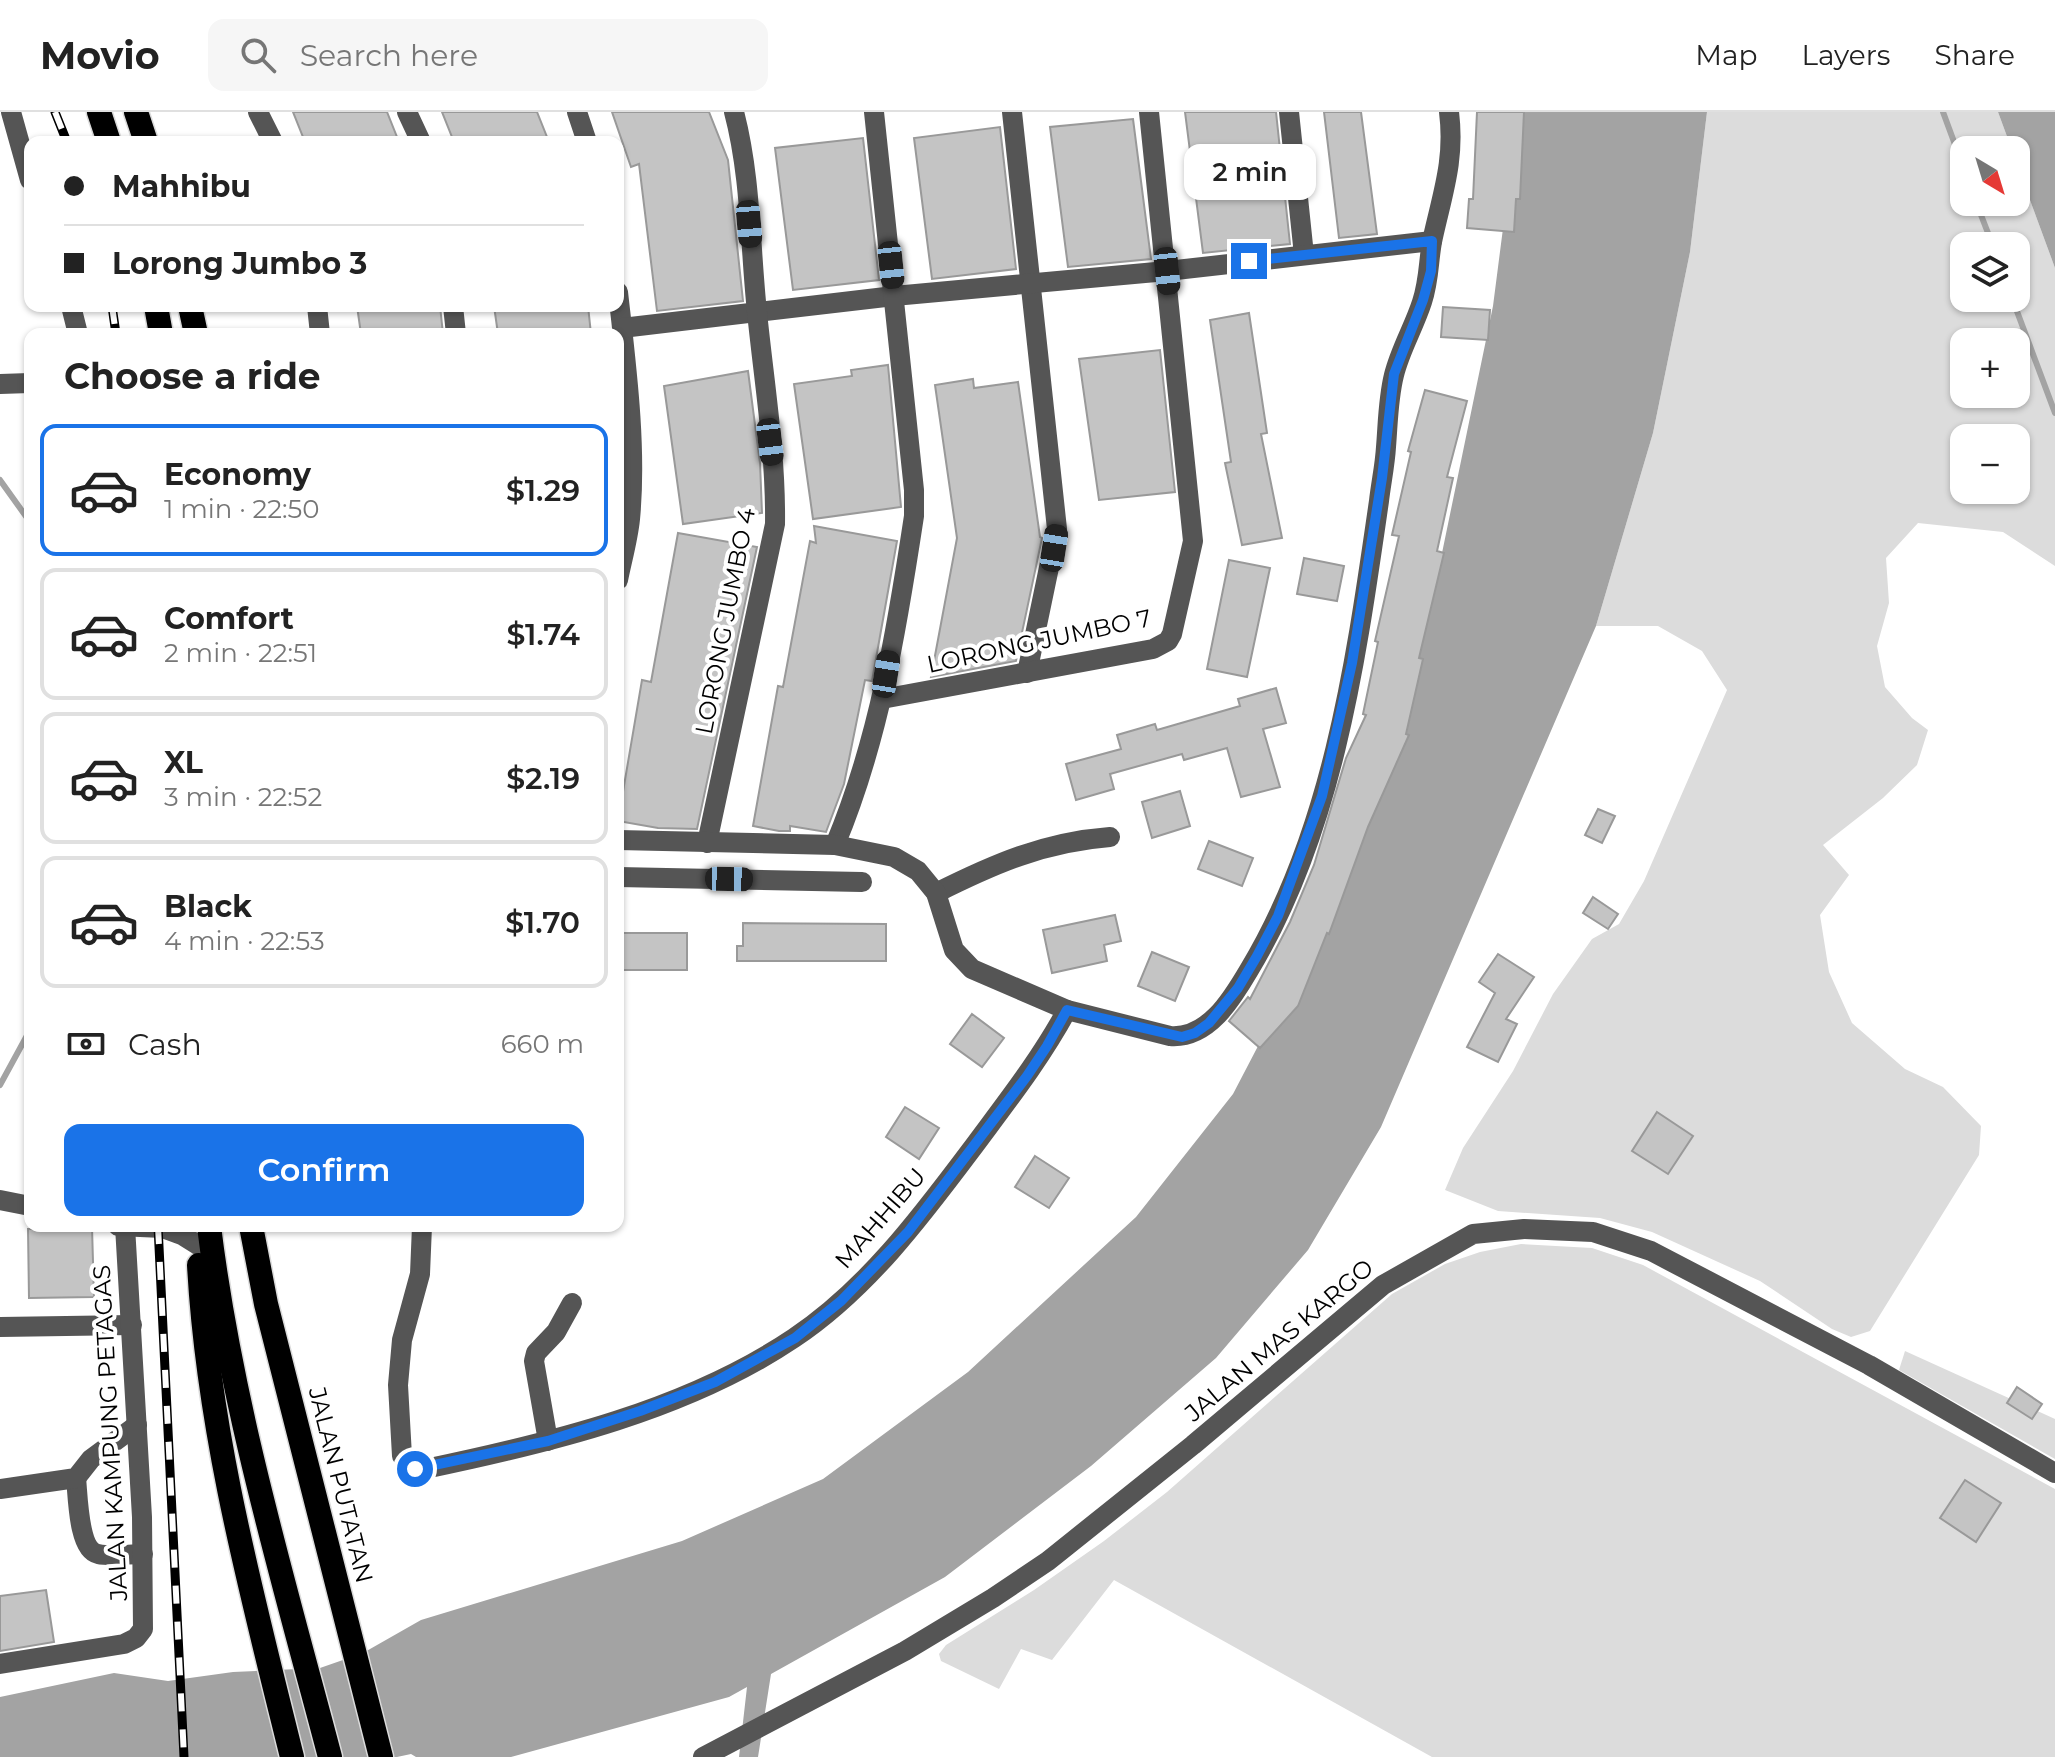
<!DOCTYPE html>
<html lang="en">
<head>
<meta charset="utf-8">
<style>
	body { margin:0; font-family:Montserrat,sans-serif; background:#f6f6f6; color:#222; height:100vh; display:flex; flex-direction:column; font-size:30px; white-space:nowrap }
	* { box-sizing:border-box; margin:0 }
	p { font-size:26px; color:#767676 }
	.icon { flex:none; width:44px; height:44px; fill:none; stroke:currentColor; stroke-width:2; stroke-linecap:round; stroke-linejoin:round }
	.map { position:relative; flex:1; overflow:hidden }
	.sheet { position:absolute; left:24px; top:216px; width:600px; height:904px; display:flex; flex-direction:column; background:#fff; border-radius:16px; box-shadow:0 2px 6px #0004 }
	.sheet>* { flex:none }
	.guide { position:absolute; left:24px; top:24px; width:600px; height:176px; border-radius:16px; box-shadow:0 2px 6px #0004; display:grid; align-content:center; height:176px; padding:0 40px; background:#fff }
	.needle { width:52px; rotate:142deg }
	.buttons { position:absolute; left:1950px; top:24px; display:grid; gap:16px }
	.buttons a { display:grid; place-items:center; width:80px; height:80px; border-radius:16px; background:#fff; box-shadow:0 2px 6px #0004; font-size:40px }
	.end { position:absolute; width:36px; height:36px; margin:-18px; border:10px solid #1a73e8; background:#fff; box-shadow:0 0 0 4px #fff }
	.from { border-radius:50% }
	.bubble { position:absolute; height:56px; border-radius:16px; background:#fff; box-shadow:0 2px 6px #0004; font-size:26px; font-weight:600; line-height:56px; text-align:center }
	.car { position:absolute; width:24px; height:48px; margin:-24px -12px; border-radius:10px; box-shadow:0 0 6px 2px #0007; background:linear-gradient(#222 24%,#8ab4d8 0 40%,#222 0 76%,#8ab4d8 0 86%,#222 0) }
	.guide b { display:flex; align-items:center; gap:28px; height:76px; font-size:30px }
	.guide b+b { border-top:2px solid #e0e0e0 }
	.guide i { width:20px; height:20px; background:#222 }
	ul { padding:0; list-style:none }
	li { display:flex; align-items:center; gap:24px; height:132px; margin:0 16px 12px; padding:0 24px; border:4px solid #e0e0e0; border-radius:16px }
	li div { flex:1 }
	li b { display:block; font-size:30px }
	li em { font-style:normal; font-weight:600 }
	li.selected { border-color:#1a73e8 }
	li>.icon { width:72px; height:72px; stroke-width:1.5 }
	h2 { padding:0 40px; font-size:36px; line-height:96px }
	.pay { display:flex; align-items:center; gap:20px; height:88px; padding:0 40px; font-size:30px }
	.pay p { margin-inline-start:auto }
	.button { display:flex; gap:16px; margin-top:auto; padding:16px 40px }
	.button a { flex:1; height:92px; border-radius:16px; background:#1a73e8; color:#fff; font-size:32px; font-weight:600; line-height:92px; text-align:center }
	header { display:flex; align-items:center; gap:48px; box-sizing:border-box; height:112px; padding:0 40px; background:#fff; border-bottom:2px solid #e0e0e0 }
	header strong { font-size:38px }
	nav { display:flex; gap:44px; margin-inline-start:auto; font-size:28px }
	.search { width:560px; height:72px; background:#f6f6f6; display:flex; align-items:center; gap:20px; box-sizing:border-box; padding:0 28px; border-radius:16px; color:#767676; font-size:30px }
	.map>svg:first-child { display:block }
</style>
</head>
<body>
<header>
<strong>Movio</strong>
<div class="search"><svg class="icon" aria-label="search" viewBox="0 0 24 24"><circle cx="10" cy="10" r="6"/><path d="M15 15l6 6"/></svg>Search here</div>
<nav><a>Map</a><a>Layers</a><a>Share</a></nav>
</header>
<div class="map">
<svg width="2055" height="1645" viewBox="0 0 2055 1645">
	<rect width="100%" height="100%" fill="#fff"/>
	<g fill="#dcdcdc" fill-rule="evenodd">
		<path d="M1707 0H1998L2012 38H1964V90H2016V50L2055 156V454L2003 420 1918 411 1886 446 1889 491 1877 534 1885 575 1912 606 1928 618 1917 653 1883 686 1823 733 1849 763 1820 803 1829 860 1852 911 1905 957 1943 975 1981 1014 1979 1043 1870 1219 1851 1225 1832 1217 1760 1169 1652 1120 1600 1106 1498 1099 1445 1078 1463 1036 1513 959 1553 882 1592 827 1619 812 1644 769 1727 578 1702 539 1658 514H1596L1653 321 1690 140ZM1964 134H2016V186H1964ZM1964 230H2016V282H1964ZM1964 326H2016V378H1964Z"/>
		<polygon points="1521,1132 1592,1136 1643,1153 2055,1377 2055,1645 1432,1645 1114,1468 1052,1548 1021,1537 999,1577 941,1549 939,1542 946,1533 1034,1478 1104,1429 1167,1380 1392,1182 1445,1152 1480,1140"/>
		<polygon points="1905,1239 2055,1307 2055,1347 1899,1258"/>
	</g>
	<g fill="#a3a3a3">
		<polygon points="1518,0 1707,0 1690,140 1653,321 1596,514 1381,1015 1308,1138 1216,1246 1091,1354 945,1465 771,1562 758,1645 739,1645 747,1575 729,1585 511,1645 416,1645 411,1642 397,1645 0,1645 0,1585 114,1561 168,1569 233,1560 320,1556 363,1541 421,1508 682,1429 823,1367 968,1260 1136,1105 1233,982 1332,792 1435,475 1493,194"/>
		<polygon points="1998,0 2055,0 2055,156 2016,50 2016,38 2012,38"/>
	</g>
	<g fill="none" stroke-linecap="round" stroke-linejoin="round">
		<g stroke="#a3a3a3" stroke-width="6">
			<polyline points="1943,0 1964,57"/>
			<polyline points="1976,90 1993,134"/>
			<polyline points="2012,186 2055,301"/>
			<polyline points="0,368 30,410"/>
			<polyline points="0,973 30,918"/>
		</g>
	</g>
	<g fill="#c4c4c4" stroke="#999" stroke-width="2">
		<polygon points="293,0 387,0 399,30 305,30"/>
		<polygon points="442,0 537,0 549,30 454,30"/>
		<polygon points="612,0 709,0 728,48 743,189 657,199 639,52 631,55"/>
		<polygon points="1185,0 1276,0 1290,132 1203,141"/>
		<polygon points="1324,0 1361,0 1377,122 1339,126"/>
		<polygon points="1477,0 1524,0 1520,87 1516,87 1514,120 1467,116 1469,87 1473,87"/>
		<polygon points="1133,7 1151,147 1068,155 1050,15"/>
		<polygon points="1000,15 1016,157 932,167 914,26"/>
		<polygon points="863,26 879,168 793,178 775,36"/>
		<polygon points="357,194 440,194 443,222 361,222"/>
		<polygon points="494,194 588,194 591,222 498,222"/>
		<polygon points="1443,195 1490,198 1488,228 1441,225"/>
		<polygon points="1249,201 1267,321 1261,322 1282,426 1242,433 1225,351 1231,350 1210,208"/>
		<polygon points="1160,238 1175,380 1099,388 1079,247"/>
		<polygon points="888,253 901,395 813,407 794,272 852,264 851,258"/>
		<polygon points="748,259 760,351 762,401 683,412 664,274"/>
		<polygon points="973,267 974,276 1018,270 1040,425 1042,426 1016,549 931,565 957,426 935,273"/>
		<polygon points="1425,278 1467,289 1447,365 1453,366 1437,439 1444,441 1419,546 1423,547 1406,622 1409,623 1368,715 1329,822 1327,821 1298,894 1260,936 1229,909 1248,885 1250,887 1290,810 1314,753 1346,646 1366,603 1363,602 1378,530 1375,529 1399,424 1392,423 1411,340 1408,339"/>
		<polygon points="814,414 897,429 872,569 865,568 844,672 826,720 790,714 790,719 779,719 753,714 778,574 783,575 810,429 816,431"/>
		<polygon points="678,421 757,435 697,717 658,716 618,709 642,568 651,570"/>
		<polygon points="1304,446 1344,454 1337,489 1297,482"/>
		<polygon points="1229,448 1270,456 1247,565 1207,557"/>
		<polygon points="1276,576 1286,611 1263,617 1280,675 1241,685 1227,636 1184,648 1182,642 1110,662 1114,677 1076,688 1066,652 1121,637 1117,623 1155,612 1157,618 1240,594 1238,587"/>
		<polygon points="1180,679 1190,714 1152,726 1142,690"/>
		<polygon points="1598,697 1615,704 1602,731 1585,723"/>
		<polygon points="1209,729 1253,746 1242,774 1198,757"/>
		<polygon points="1593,785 1618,802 1608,817 1583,801"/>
		<polygon points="1115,803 1121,829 1104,833 1107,849 1052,861 1043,818"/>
		<polygon points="743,811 886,812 886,849 737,849 737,834 743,834"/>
		<rect x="618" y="821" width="69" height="37"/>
		<polygon points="1152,840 1189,855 1175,889 1138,874"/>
		<polygon points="1498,842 1534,865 1506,907 1517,912 1498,950 1467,935 1495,881 1479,870"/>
		<polygon points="972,902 1004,926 982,955 950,932"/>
		<polygon points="905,995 939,1016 919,1047 886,1025"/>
		<polygon points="1657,1000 1693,1024 1668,1062 1632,1039"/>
		<polygon points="1035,1044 1069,1066 1049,1096 1015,1075"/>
		<polygon points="92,1115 94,1185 29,1186 28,1117"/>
		<polygon points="2017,1275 2042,1292 2032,1307 2007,1291"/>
		<polygon points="1965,1368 2001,1391 1976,1430 1940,1406"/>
		<polygon points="46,1478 54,1530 0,1539 0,1484"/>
	</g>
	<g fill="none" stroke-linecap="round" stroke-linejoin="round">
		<defs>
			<g id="highway">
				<polyline points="99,0 109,30"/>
				<polyline points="136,0 146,30"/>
				<polyline points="156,194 161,222"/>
				<polyline points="190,194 196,222"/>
				<path d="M209 1114C231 1294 284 1470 330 1645"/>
				<polyline points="251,1114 266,1192 381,1645"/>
				<path d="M199 1153C208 1320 252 1483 292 1645"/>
			</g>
		</defs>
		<use href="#highway" stroke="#dbdbdb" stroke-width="27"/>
		<g stroke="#555" stroke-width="20">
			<polyline points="11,0 30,68"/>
			<polyline points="258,0 273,30"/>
			<polyline points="407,0 421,30"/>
			<polyline points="577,0 587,30"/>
			<polyline points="1012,0 1057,417 1027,561"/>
			<polyline points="1289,0 1304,143"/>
			<path d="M618 180C626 252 637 335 630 407 628 427 622 448 618 468"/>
			<polyline points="71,194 78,222"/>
			<polyline points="317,194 320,222"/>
			<polyline points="453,194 456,222"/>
			<polyline points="622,216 894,184 1167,159 1432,129"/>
			<polyline points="0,272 30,271"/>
			<polyline points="882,587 1153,537 1168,529 1172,522 1193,429 1149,0"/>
			<path d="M707 731 775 412C776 341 764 270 757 200 750 134 751 64 734 0"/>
			<path d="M835 733C879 628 897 516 914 404V378L874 0"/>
			<polyline points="618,765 862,770"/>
			<path d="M936 781C994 752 1044 730 1110 725"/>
			<path d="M1067 898 1170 924C1208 927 1232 887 1249 858 1333 719 1356 548 1379 389 1381 371 1385 353 1386 335 1388 311 1388 287 1394 263 1400 238 1414 215 1422 190 1430 166 1428 147 1433 125 1443 80 1455 47 1449 0"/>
			<polyline points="0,1088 30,1094"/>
			<polyline points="118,1114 163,1116 182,1123 198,1133"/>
			<path d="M422 1114 420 1162 402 1228 398 1273 402 1344 415 1357H425C550 1331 687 1298 794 1226 866 1178 920 1106 971 1038 1005 992 1040 948 1067 898L972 857 954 838 936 781 918 759 894 745 835 733 618 728"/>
			<polyline points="0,1215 132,1213"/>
			<polyline points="548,1329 534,1249 536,1241 556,1220 572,1191"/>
			<path d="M76 1366C78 1383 78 1438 98 1442 111 1445 129 1442 143 1442"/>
			<polyline points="0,1377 76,1366 91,1347 137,1313"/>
			<polyline points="0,1552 124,1532 136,1526 143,1517 142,1405 125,1114"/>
			<polyline points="703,1645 905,1539 993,1486 1048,1449 1193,1333 1383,1173 1473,1122 1524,1117 1593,1120 1651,1139 1869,1253 2055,1361"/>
		</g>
		<use href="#highway" stroke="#000" stroke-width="24"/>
		<defs>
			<g id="rail">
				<polyline points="55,0 67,30"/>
				<polyline points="112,194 116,222"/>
				<polyline points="158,1114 184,1645"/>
			</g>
		</defs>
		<use href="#rail" stroke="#000" stroke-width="9"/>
		<use href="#rail" stroke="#fff" stroke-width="6" stroke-dasharray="18" stroke-linecap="butt"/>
	</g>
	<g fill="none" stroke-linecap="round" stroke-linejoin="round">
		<polyline stroke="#1a73e8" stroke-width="10" points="415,1357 548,1329 640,1299 715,1270 795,1226 841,1189 908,1120 1027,964 1047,934 1067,898 1182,925 1195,921 1209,911 1238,876 1257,844 1278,804 1322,684 1352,551 1382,366 1394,262 1423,188 1431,159 1432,129 1249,149"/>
	</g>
	<g text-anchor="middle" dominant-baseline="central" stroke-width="8" stroke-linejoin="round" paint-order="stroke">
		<g font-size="24" fill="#000" stroke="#fff">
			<text transform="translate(725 509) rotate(-79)">LORONG JUMBO 4</text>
			<text transform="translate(1039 529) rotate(-12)">LORONG JUMBO 7</text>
			<text transform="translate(880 1106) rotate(-49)">MAHHIBU</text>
			<text transform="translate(1279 1228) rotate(-40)">JALAN MAS KARGO</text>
			<text transform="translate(110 1321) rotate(-93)">JALAN KAMPUNG PETAGAS</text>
			<text transform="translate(341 1373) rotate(76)">JALAN PUTATAN</text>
		</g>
	</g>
</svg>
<div class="buttons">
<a><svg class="needle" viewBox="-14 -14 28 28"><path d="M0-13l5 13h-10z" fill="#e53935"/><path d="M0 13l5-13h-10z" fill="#767676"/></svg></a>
<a><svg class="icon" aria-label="layers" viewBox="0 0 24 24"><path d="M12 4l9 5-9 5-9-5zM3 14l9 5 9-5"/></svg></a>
<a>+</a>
<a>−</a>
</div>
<i class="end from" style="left:415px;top:1357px"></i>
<i class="end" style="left:1249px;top:149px"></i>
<div class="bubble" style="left:1184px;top:32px;width:132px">2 min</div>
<i class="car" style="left:749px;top:112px;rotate:175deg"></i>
<i class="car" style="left:891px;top:153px;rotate:174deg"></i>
<i class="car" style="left:1167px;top:159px;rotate:174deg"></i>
<i class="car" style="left:770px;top:330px;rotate:173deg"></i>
<i class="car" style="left:1054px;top:436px;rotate:9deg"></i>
<i class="car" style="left:886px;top:562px;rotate:9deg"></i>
<i class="car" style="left:729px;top:767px;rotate:91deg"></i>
<div class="guide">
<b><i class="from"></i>Mahhibu</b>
<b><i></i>Lorong Jumbo 3</b>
</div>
<section class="sheet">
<h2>Choose a ride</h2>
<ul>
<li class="selected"><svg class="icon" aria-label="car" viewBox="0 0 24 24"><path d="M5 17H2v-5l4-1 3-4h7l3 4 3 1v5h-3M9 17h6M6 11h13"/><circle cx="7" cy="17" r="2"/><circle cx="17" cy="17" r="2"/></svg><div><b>Economy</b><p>1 min · 22:50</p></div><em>$1.29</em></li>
<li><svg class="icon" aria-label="car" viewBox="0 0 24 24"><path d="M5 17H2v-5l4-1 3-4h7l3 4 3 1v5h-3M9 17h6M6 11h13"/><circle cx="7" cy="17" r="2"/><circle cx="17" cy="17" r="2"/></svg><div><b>Comfort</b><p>2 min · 22:51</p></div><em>$1.74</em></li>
<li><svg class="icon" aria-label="car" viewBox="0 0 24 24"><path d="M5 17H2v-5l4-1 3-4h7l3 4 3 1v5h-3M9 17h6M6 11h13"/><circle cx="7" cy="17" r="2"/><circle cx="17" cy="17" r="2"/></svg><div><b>XL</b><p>3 min · 22:52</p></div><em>$2.19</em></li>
<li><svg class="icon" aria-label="car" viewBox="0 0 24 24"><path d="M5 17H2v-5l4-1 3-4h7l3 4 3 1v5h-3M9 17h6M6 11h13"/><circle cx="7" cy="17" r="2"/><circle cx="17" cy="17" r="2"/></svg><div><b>Black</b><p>4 min · 22:53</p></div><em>$1.70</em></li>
</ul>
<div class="pay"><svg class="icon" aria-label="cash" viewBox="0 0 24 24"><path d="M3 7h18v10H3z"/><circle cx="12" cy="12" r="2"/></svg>Cash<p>660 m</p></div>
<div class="button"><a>Confirm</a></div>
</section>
</div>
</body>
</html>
